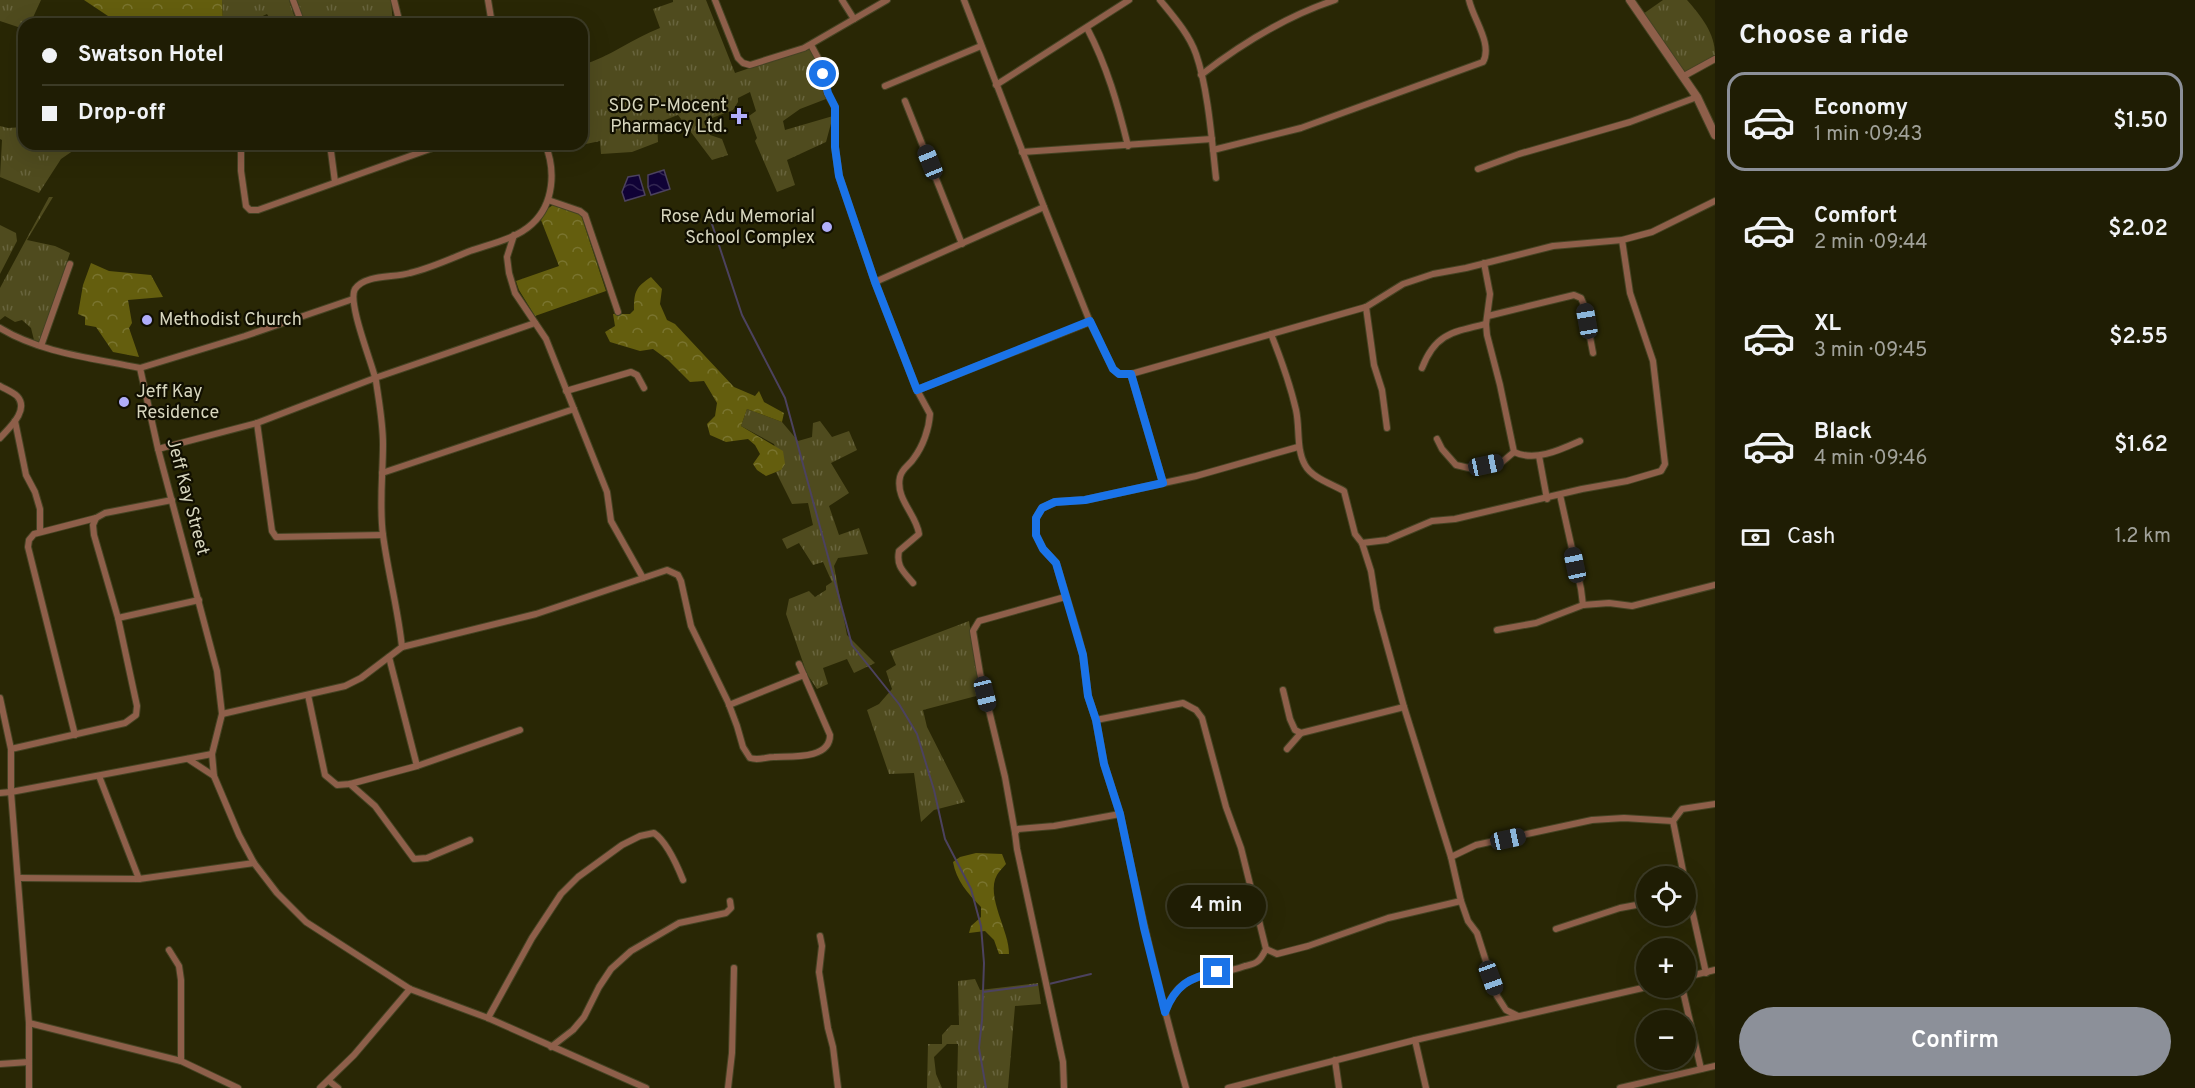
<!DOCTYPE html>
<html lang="en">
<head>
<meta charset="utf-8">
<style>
	body { margin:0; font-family:Overpass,sans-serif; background:#27260e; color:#f1f3f6; height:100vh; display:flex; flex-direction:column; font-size:22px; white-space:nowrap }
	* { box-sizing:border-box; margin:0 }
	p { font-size:20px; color:#a1a29a }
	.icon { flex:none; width:33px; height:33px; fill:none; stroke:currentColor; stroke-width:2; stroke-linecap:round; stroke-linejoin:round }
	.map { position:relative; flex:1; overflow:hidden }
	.panel { display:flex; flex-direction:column; background:#1f1d04; width:480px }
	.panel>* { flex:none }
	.banner { position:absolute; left:18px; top:18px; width:570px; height:132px; border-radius:18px; box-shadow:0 6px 24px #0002,0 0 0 2px #3c3b26; display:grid; align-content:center; height:132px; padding:0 24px; background:#1f1d04 }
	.tools { position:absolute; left:1636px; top:866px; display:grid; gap:12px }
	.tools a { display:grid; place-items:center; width:60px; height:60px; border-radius:50%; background:#1f1d04; box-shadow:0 6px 24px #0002,0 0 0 2px #3c3b26; font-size:30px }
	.end { position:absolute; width:27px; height:27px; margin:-14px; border:8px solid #1a73e8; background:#fff; box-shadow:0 0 0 3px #fff }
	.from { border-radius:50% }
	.bubble { position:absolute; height:42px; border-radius:21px; background:#1f1d04; box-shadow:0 6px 24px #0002,0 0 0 2px #3c3b26; font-size:20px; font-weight:600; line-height:42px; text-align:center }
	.car { position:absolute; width:18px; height:36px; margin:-18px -9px; border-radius:8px; box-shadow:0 0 4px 2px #0007; background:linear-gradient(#222 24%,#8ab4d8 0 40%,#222 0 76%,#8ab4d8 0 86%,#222 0) }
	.banner b { display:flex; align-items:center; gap:21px; height:57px; font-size:22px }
	.banner b+b { border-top:2px solid #3c3b26 }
	.banner i { width:15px; height:15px; background:#f1f3f6 }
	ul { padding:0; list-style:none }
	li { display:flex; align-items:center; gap:18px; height:99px; margin:0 12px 9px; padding:0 12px; border:3px solid transparent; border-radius:18px }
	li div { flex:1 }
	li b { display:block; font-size:22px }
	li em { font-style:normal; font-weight:600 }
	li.selected { border-color:#8c9099 }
	li>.icon { width:54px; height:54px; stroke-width:1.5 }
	h2 { padding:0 24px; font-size:27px; line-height:72px }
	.pay { display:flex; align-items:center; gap:15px; height:66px; padding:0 24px; font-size:22px }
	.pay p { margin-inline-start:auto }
	.action { display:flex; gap:12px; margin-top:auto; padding:12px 24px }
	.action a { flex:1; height:69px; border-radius:36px; background:#8c9099; color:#fff; font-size:24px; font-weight:600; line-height:69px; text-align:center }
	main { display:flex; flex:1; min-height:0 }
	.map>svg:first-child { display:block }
</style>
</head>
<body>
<main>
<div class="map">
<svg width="1715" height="1088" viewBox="0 0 1715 1088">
	<defs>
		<pattern id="grass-tufts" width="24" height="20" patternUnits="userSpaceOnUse" patternTransform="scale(1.5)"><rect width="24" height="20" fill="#4f4b1e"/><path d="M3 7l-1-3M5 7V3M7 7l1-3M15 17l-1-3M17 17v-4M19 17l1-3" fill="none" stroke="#68643d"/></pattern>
		<pattern id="forest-crowns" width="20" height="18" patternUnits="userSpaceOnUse" patternTransform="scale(1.5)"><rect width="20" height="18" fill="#645e0e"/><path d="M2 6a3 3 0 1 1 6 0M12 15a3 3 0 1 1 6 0" fill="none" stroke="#79742f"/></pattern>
		<pattern id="water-waves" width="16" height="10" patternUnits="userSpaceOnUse" patternTransform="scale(1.5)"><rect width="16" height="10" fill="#100236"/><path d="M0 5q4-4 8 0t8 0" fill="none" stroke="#322651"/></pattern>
	</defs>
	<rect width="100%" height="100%" fill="#292705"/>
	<g fill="url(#grass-tufts)">
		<polygon points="0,0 41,0 30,24 24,24 24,29 0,21"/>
		<polygon points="222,0 289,0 297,24 271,24 272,22 267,14 250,22 223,24"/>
		<polygon points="296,0 391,0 393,24 305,24"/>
		<path d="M673 0H706L735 73 809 48 816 57 826 99 800 109 783 121 785 130 833 116 826 142 787 160 795 185 777 192 755 141 757 138 749 116 756 111 750 92 738 98V102L733 110 704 121 710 135 722 139 728 155 712 160 678 115 657 123 658 142 632 152 601 154 600 141 572 147 570 144H582V65C610 57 633 38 660 28L653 9 673 2Z"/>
		<path d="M1663 0H1687C1701 16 1715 33 1715 55L1686 73 1643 14Z"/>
		<polygon points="0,126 8,128 24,127 24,144 83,144 61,159 39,193 0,177 2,140 0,139"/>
		<polygon points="49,197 53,197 27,240 55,246 70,253 39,342 34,340 31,328 22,320 15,322 5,316 0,320 0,288"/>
		<polygon points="0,225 16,233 17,241 0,274"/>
		<polygon points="747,409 782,422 798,441 812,437 813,423 820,421 832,437 849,431 857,450 831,463 849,493 829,506 839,535 859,528 868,554 838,558 834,566 847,635 875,663 854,673 847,659 823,668 828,684 817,689 807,674 786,614 789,599 809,591 815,597 826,590 826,586 832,582 823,562 813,565 799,543 787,549 782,539 813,525 808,503 792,504 776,472 781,470 774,444 741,426"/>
		<polygon points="969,621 980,695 923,710 927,727 965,802 934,810 921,822 914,773 889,774 867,710 879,704 892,689 886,671 896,665 890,651"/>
		<polygon points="975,979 980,990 1038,983 1041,1004 1015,1006 1008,1088 957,1088 958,1044 947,1044 934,1057 936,1074 942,1088 927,1088 928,1044 942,1044 942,1035 951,1025 959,1025 958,981"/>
	</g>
	<g fill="url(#forest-crowns)">
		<polygon points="84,0 222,0 223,24 120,24"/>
		<polygon points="553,205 573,210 581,215 606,291 535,316 519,290 516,281 559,266 541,220 547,209"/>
		<polygon points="91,263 109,271 151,275 163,297 128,300 132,323 129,328 139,357 113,352 96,327 85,325 85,317 78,314 83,285"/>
		<path d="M651 277 662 289 660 304 667 320 675 324 734 387 755 396 759 391 764 402 784 413 782 422 747 409 741 426 783 451 785 464 781 470 766 476 757 470 753 464 760 454 755 445 748 439 726 442 710 435 707 424 715 416 717 403 704 381 690 382 668 360 653 349 640 351 610 342 605 332 615 326 613 314H630L634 310C634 291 636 287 651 277Z"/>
		<path d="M976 853 1002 854 1006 864C1003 868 999 871 997 875 985 896 1010 932 1009 954H999L994 940 985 931 969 933 971 926 981 917V907C968 894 956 880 953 862L960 857Z"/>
	</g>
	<g fill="url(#water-waves)" stroke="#4c425f" stroke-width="1.5">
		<polygon points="664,170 670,189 651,195 648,187 648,175"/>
		<polygon points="639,175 645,195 625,201 622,192 628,177"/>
	</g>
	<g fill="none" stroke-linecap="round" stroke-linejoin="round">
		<g stroke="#4c425f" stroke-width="2">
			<polyline points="709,215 742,315 785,398 852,645 899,704 917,734 934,790 945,839 971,889 981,926 984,963 982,1020 979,1048 986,1088"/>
			<polyline points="1049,984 1091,974"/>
			<polyline points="983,992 1037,985"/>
		</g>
		<defs>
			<g id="minor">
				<polyline points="293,0 302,24"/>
				<polyline points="394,0 400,24"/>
				<polyline points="488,0 492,24"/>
				<polyline points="715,0 738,58 743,63 750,65 804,48 887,0"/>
				<polyline points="842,0 854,19"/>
				<polyline points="964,0 1044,207 1090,322 1113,369 1119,374 1131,374 1366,307 1403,284 1433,274 1466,268 1553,246 1622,240 1652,232 1715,201"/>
				<path d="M1160 0C1173 16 1189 34 1196 54 1208 88 1212 142 1216 178"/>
				<path d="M1087 28C1107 66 1118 105 1128 146"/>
				<path d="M811 45 818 58 827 93 835 107V147L839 176 875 282 917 390 930 414C929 429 923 446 914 458 910 465 902 468 900 477 895 499 917 515 919 534L899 551C896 566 903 571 913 583"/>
				<path d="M1201 75C1241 44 1287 16 1335 0"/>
				<polyline points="1684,76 1715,59"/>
				<polyline points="996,85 1129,0"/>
				<polyline points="885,86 981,46"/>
				<polyline points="905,101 962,244"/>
				<polyline points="241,144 241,171 246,206 250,210 258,210 444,144"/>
				<polyline points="330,144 335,182"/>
				<path d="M1213 150 1301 128 1483 62C1493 44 1473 19 1469 0"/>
				<polyline points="1022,152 1212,139"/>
				<polyline points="1478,169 1519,154 1630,122 1697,97"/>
				<polyline points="548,200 580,211 585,215 618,312"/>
				<polyline points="514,235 507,257 509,273 515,293 546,339 607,492 611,521 643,578"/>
				<path d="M1484 263 1490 294 1486 324 1487 335 1500 385 1514 452C1535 462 1560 450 1580 441"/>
				<polyline points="875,282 1044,207"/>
				<polyline points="1366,307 1374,365 1382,390 1387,428"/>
				<polyline points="1488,316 1574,295 1581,298 1584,305 1593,353"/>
				<path d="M0 328C41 353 93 358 140 368L158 449 217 671 222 714 212 754 214 776"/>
				<path d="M1271 334C1281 359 1290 384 1296 410 1300 428 1296 449 1305 465 1312 478 1332 484 1344 491L1355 534 1362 543 1371 571 1377 609 1404 707 1451 857 1461 901 1468 921 1477 933 1497 996 1506 1010 1518 1016"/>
				<polyline points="41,346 70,264"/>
				<polyline points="140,368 245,336 353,299"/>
				<path d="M1422 368C1435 334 1452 332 1486 324"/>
				<polyline points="1131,374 1163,483"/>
				<path d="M0 386C5 389 13 392 17 396 30 410 9 428 0 438"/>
				<polyline points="917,390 1090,322"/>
				<polyline points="566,391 631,372 637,375 644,388"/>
				<polyline points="15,421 26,475 35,492 40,509 40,532"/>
				<polyline points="257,423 272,531 276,537 383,535"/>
				<polyline points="1437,439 1442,449 1456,465 1469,468 1502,462 1514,452"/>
				<polyline points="158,449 257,423 375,378 535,323"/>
				<polyline points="1539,456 1547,499"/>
				<polyline points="382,473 574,409"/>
				<polyline points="1560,495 1581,589 1583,605"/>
				<polyline points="172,500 105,513 96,518 93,525 94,535 118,618 199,600"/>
				<polyline points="1362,543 1387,540 1432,521 1455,519 1582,489 1627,481 1661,471 1665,464 1653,361 1630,293 1622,240"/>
				<polyline points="1497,630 1536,623 1583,605 1609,603 1632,606 1715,585"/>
				<path d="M402 647 536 614 667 570 678 575 681 581 691 626 728 702 737 726 743 747 750 758C759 761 765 757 774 757 790 756 830 760 830 735L799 664"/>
				<polyline points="389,657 417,766"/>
				<polyline points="1283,690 1290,719 1295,730 1301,733 1404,707"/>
				<polyline points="308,695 325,775 337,785 350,784 417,766 520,730"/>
				<polyline points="0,698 11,749 11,792 29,1023 29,1088"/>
				<polyline points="729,705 804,675"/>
				<path d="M222 714 345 686 361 678 402 647C398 609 388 573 383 535 379 505 383 474 383 444 383 423 379 402 376 381 372 363 347 302 355 289 365 274 394 278 410 273 431 268 450 259 470 251 490 244 516 239 532 224 554 204 556 170 545 144"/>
				<path d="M1096 720 1183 703 1196 710 1202 718 1226 807 1241 848 1266 949C1264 953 1261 959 1258 961 1255 964 1249 965 1245 966 1208 980 1182 967 1165 1012"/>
				<polyline points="75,735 28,547 29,540 34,534 96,518"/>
				<polyline points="11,749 125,723 136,715 137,706 118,618"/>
				<polyline points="1287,749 1301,733"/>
				<polyline points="188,759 214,776 239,835 254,863 277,893 306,922 410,989 488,1018 646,1088"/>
				<polyline points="350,784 375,806 414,859 427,858 470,840"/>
				<polyline points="0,793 11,792 212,754"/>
				<path d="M1120 814C1139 906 1160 997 1186 1088"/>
				<polyline points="1015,833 1005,777 980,673 973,631 979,621 1065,597"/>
				<polyline points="1451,857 1476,845 1592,820 1624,818 1673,821"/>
				<polyline points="1684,876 1673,821 1682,809 1715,804"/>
				<polyline points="19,878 139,879 99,776"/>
				<polyline points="139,879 254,863"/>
				<polyline points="1686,883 1706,973"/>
				<polyline points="1556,929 1620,908 1647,903"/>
				<polyline points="820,936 822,946 819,972 828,1028 833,1047 838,1088"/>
				<polyline points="1266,949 1277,954 1308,946 1388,918 1461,901"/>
				<polyline points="169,950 179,966 181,980 181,1061"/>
				<polyline points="1686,977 1715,970"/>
				<polyline points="1682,987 1701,1069"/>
				<path d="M488 1018 532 938 561 894 578 877 622 845 640 836 654 833C667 842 677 865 683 880"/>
				<polyline points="29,1023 181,1061 238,1088"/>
				<polyline points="1415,1040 1426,1088"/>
				<polyline points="551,1047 573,1030 584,1017 599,987 611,969 631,951 679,923 726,913 731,908 730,901"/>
				<polyline points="1335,1060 1339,1088"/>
				<polyline points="0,1064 29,1062"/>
				<polyline points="329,1081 338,1088"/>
				<polyline points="320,1088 354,1055 410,989"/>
				<polyline points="728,1088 732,1053 734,968"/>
				<polyline points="1064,1088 1063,1062 1017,849 1015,833 1018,829 1054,826 1120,814 1104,764 1096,720 1088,696 1083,655 1077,632 1056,563 1043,549 1036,535 1036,518 1042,508 1055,502 1085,500 1196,476 1298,447"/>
				<polyline points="1228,1088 1415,1040 1647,987"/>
				<polyline points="1620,1088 1715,1066"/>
			</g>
			<polyline id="tertiary" points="1630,0 1697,97 1715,135"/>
		</defs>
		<use href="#minor" stroke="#454323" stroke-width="8"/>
		<use href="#tertiary" stroke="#454323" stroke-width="10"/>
		<use href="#minor" stroke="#8e5f4a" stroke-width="6"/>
		<use href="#tertiary" stroke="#8e5f4a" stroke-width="8"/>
	</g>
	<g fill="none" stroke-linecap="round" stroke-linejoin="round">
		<path stroke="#1a73e8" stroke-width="8" d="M823 74 828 93 835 107V147L839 176 875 282 917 390 1090 321 1113 369 1119 374H1131L1163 483 1085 500 1055 502 1042 508 1036 518V535L1043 549 1056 563 1083 655 1088 696 1096 720 1104 764 1120 814 1144 928 1165 1012C1175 986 1189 977 1217 972"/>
	</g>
	<g fill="#b0aefa" stroke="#110f01" stroke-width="2">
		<path d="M736 107h6v6h6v6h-6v6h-6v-6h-6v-6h6z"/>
		<circle cx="827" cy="227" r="6"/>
		<circle cx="147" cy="320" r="6"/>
		<circle cx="124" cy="402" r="6"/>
	</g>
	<g text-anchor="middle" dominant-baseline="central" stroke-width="4.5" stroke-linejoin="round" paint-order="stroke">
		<g font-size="18" fill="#d7d6be" stroke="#110f01" text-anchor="end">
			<text x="727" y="106">SDG P-Mocent<tspan x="727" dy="21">Pharmacy Ltd.</tspan></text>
			<text x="815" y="217">Rose Adu Memorial<tspan x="815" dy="21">School Complex</tspan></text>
			<text x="159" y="320" text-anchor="start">Methodist Church</text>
			<text x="136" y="392" text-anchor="start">Jeff Kay<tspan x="136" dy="21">Residence</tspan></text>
		</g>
		<g font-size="18" fill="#d7d6be" stroke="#110f01">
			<text transform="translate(187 497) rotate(75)">Jeff Kay Street</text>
		</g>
	</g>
</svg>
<div class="tools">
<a><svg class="icon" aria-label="locate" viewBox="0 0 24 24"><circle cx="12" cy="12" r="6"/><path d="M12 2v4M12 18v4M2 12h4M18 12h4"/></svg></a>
<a>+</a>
<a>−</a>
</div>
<i class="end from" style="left:823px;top:74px"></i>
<i class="end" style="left:1217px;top:972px"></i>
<div class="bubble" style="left:1167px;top:885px;width:99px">4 min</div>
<i class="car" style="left:930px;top:162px;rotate:338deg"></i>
<i class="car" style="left:1587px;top:321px;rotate:350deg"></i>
<i class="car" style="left:1486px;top:465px;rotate:78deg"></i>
<i class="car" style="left:1575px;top:565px;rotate:348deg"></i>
<i class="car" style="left:985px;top:694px;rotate:166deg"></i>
<i class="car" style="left:1508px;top:839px;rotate:78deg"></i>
<i class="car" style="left:1491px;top:978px;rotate:160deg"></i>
<div class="banner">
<b><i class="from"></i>Swatson Hotel</b>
<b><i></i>Drop-off</b>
</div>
</div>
<section class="panel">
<h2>Choose a ride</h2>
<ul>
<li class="selected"><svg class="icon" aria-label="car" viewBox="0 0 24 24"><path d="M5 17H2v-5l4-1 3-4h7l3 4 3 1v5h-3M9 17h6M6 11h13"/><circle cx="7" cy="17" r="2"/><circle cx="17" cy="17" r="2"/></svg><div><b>Economy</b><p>1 min · 09:43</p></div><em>$1.50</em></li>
<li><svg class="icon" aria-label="car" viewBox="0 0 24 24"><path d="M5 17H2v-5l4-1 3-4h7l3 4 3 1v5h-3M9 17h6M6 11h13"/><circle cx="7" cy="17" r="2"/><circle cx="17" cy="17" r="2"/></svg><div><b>Comfort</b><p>2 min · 09:44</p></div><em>$2.02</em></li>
<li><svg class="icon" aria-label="car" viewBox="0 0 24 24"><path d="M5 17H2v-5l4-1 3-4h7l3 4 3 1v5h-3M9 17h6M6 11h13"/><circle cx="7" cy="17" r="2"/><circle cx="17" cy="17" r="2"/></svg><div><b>XL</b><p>3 min · 09:45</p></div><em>$2.55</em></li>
<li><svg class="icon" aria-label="car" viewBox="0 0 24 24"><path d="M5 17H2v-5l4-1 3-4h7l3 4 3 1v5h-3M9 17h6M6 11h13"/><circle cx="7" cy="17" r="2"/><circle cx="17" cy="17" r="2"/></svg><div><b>Black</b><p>4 min · 09:46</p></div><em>$1.62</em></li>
</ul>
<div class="pay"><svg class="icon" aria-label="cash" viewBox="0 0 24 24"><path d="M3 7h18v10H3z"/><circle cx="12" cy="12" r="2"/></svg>Cash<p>1.2 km</p></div>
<div class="action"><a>Confirm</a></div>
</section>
</main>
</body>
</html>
